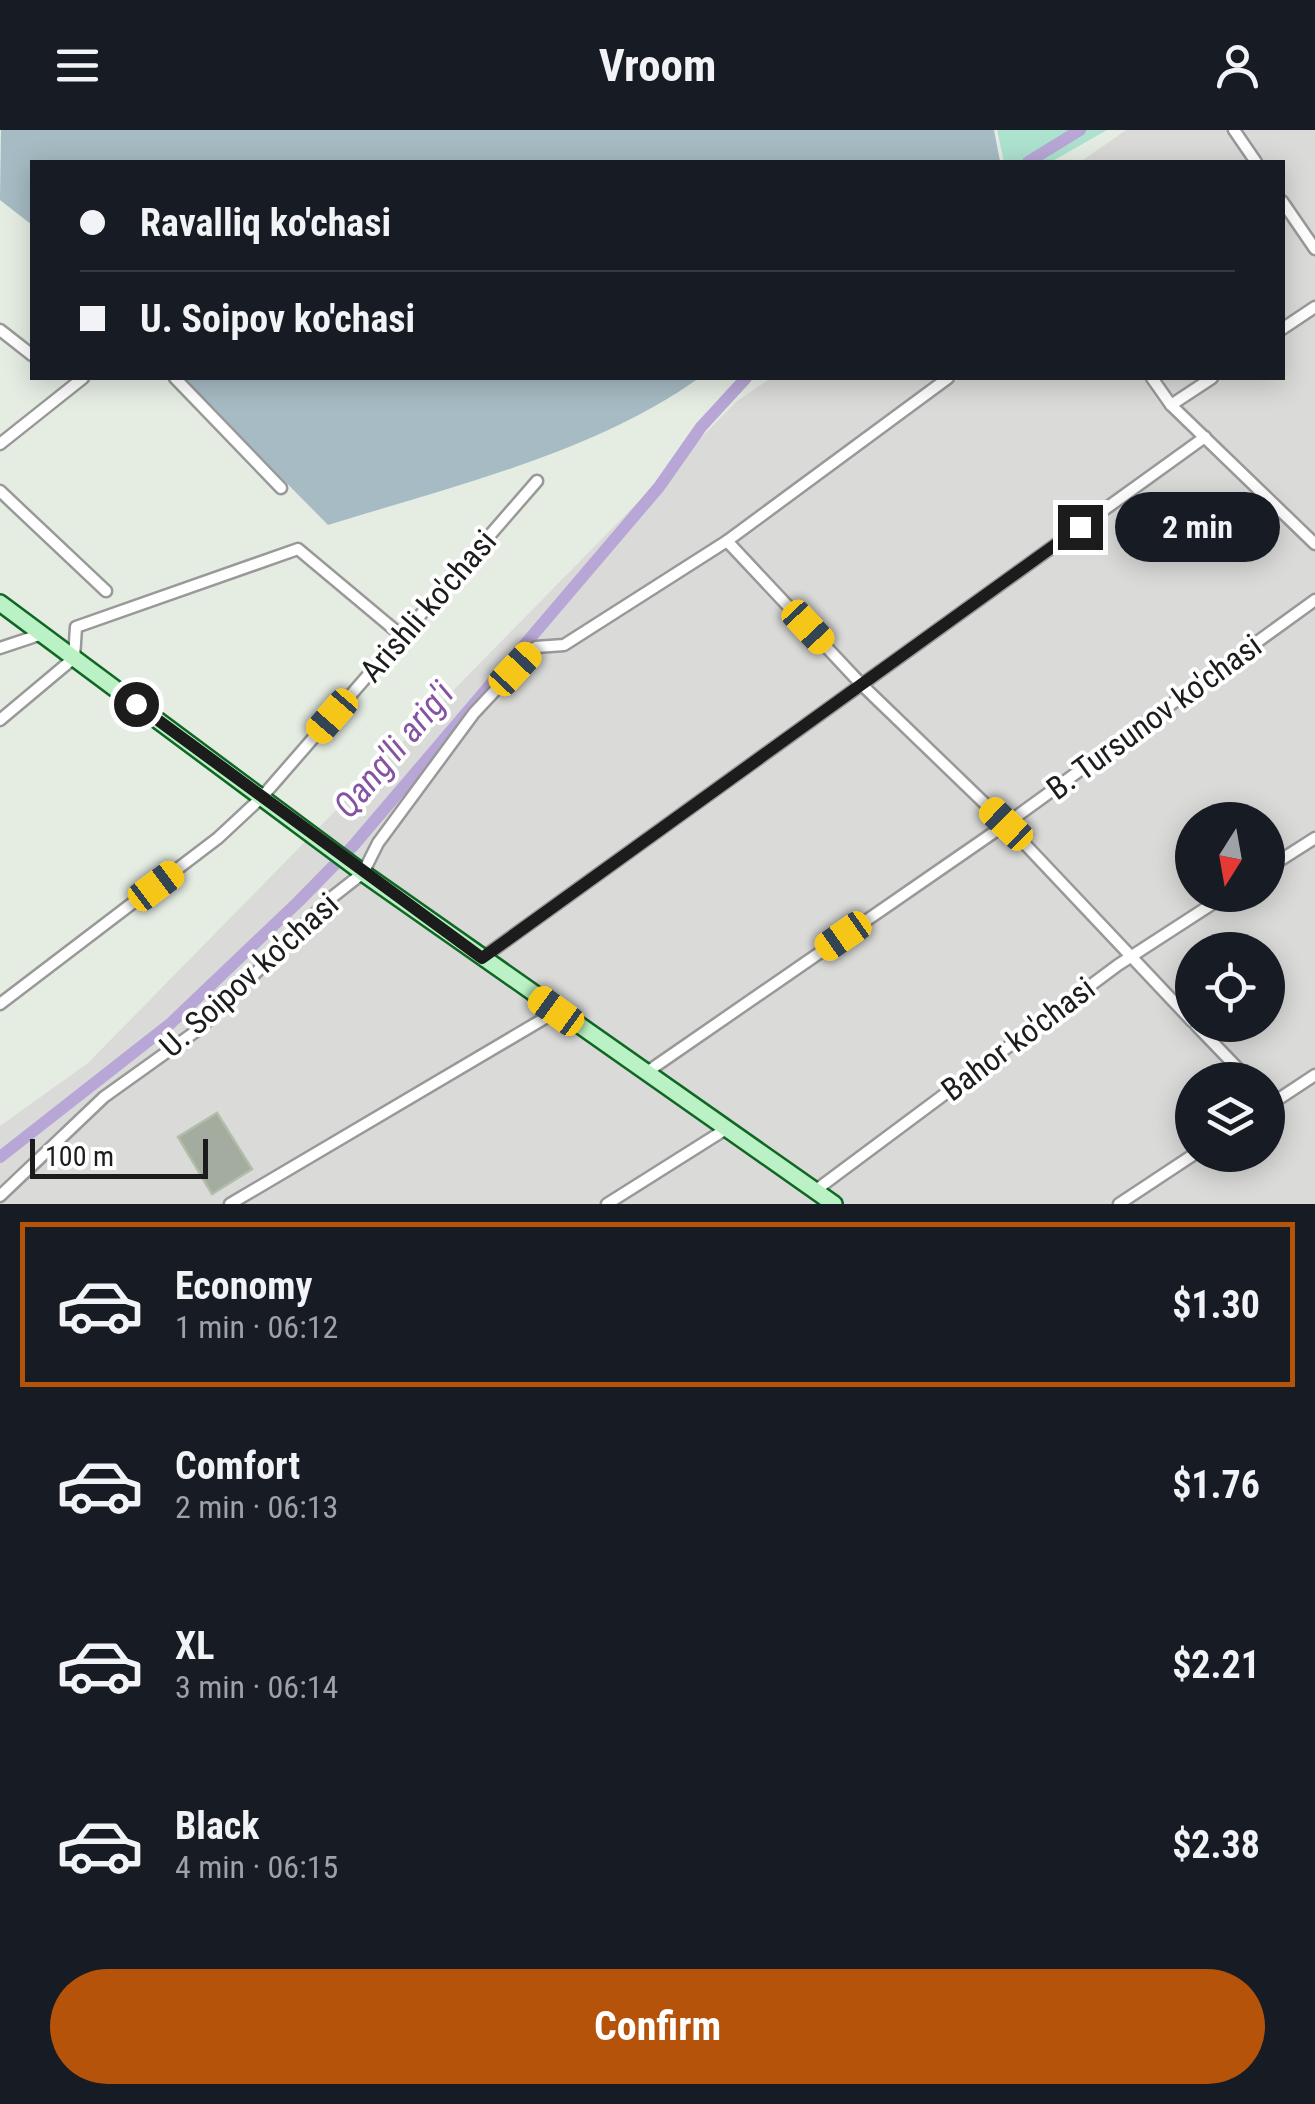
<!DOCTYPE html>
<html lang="en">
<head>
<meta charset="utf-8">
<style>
	body { margin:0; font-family:"Roboto Condensed",sans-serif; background:#20242c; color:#f1f3f6; height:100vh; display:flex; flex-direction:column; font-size:38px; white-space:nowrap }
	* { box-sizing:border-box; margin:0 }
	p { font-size:32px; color:#9ea1a6 }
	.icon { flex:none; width:55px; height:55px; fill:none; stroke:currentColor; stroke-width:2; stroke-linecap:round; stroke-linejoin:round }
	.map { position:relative; height:1074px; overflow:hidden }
	.drawer { display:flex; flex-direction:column; background:#171b24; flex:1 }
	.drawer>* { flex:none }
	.banner { position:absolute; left:30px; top:30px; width:1255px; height:220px; border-radius:0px; box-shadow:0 5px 25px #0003; display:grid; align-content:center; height:220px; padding:0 50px; background:#171b24 }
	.needle { width:65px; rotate:191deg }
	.controls { position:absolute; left:1175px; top:672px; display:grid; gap:20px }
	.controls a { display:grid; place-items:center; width:110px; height:110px; border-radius:50%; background:#171b24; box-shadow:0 5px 25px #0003; font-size:50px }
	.scale { position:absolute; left:30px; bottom:25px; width:178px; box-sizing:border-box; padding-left:10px; border:5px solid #1c1c1c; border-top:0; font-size:28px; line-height:35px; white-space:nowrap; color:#1c1c1c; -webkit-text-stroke:8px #fff; paint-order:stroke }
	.end { position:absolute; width:45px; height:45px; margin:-22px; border:12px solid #1c1c1c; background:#fff; box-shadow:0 0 0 5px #fff }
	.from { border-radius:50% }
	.bubble { position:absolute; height:70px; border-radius:35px; background:#171b24; box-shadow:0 5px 25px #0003; font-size:32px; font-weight:700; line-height:70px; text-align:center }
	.car { position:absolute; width:30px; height:60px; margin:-30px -15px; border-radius:12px; box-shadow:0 0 8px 2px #0007; background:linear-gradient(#f5c518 24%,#345 0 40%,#f5c518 0 76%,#345 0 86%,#f5c518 0) }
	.banner b { display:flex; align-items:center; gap:35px; height:95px; font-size:38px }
	.banner b+b { border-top:2px solid #363941 }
	.banner i { width:25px; height:25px; background:#f1f3f6 }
	ul { padding:18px 0 0; list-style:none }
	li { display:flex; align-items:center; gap:30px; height:165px; margin:0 20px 15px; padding:0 30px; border:5px solid transparent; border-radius:0px }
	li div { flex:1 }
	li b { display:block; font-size:38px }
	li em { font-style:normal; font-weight:700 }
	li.on { border-color:#b45309 }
	li>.icon { width:90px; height:90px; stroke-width:1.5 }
	.primary-button { display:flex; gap:20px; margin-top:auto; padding:20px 50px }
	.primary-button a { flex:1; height:115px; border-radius:60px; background:#b45309; color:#fff; font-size:40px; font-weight:700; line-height:115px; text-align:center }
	header { display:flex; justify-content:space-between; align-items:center; height:130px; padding:0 50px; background:#171b24; font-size:45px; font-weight:700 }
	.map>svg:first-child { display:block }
</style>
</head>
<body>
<header><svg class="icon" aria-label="menu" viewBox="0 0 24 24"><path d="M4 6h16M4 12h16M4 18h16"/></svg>Vroom<svg class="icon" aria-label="person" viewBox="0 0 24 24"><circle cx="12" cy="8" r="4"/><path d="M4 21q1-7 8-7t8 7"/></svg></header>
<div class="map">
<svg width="1315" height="1074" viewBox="0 0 1315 1074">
	<rect width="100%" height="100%" fill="#e5ede3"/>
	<path fill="#dadad9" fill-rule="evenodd" d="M1126 0H1315V1074H0V996L88 933 737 271 771 248H1282V32H1080ZM1192 690H1268V765H1192ZM1192 820H1268V895H1192ZM1192 950H1268V1025H1192Z"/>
	<polygon fill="#ade2cf" points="997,0 1107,0 1051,32 1004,32"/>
	<g fill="#a6bbc3">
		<polygon points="1,0 994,0 1000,31 32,32 32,95 0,70"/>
		<path d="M183 248H699C594 323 450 357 328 395Z"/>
	</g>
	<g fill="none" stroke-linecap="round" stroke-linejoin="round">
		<g stroke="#b8a7d6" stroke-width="12">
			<polyline points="1028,32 1080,0"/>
			<polyline points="0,1027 170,894 298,772 353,716 659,357 701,297 746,248"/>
		</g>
	</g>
	<polygon fill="#a4ab9f" stroke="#b0bda7" stroke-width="2.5" points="217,983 252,1039 212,1064 178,1007"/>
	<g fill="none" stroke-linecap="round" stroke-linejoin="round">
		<defs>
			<g id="street">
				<polyline points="1234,0 1256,32"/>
				<polyline points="1282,71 1315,119"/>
				<polyline points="1282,199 1315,177"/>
				<polyline points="0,200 32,225"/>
				<polyline points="175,248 281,358"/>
				<polyline points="948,248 727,411 861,554 1006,694 1192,891"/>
				<polyline points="1152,248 1171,275 1315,414"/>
				<polyline points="1171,275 1212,248"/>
				<polyline points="0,314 83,248"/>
				<polyline points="0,361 106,461"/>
				<polyline points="0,518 42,504"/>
				<polyline points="0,590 74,528 76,497 298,419 402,506"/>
				<polyline points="1268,738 1315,708"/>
				<polyline points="482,828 1205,307"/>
				<polyline points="0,874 218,708 262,667 537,351"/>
				<polyline points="1196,895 1249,950"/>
				<polyline points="647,942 1006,694 1315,470"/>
				<polyline points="1268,976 1315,945"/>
				<polyline points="816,1060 1118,835 1226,765"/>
				<polyline points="0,1066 104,967 199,899 331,768 363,743 378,713 474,583 536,517 564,515 727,411"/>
				<polyline points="230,1074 557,881"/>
				<polyline points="607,1074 726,999"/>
				<polyline points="1119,1074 1193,1025"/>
			</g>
			<polyline id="secondary" points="0,473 363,743 834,1074"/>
		</defs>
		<use href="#street" stroke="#999" stroke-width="15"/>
		<use href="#secondary" stroke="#0f6724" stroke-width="20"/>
		<use href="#street" stroke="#fff" stroke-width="10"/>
		<use href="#secondary" stroke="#bbf2c5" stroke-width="15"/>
	</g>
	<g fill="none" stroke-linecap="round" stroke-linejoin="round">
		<polyline stroke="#1c1c1c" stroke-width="12" points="136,574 482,828 1080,397"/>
	</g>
	<g text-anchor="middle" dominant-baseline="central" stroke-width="8" stroke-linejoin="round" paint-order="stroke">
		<g font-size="32" fill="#1c1c1c" stroke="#fff">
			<text transform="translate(428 476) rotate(-49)">Arishli ko'chasi</text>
			<text transform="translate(1154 587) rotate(-36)">B. Tursunov ko'chasi</text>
			<text transform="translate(249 845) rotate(-42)">U. Soipov ko'chasi</text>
			<text transform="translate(1018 909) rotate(-37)">Bahor ko'chasi</text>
		</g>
		<g font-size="35" font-style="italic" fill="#8453a2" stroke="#fff">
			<text transform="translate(394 620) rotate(-50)">Qang'li arig'i</text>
		</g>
	</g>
</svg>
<div class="controls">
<a><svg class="needle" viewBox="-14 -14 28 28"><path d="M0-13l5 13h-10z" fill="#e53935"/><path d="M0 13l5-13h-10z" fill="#9ea1a6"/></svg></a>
<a><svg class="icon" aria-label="locate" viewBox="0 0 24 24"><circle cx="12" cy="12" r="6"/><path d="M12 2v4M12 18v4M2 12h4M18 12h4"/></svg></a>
<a><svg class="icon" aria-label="layers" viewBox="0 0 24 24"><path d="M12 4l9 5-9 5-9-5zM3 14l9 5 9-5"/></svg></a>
</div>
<div class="scale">100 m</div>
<i class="end from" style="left:136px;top:574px"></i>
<i class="end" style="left:1080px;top:397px"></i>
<div class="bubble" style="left:1115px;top:362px;width:165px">2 min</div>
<i class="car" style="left:808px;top:497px;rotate:137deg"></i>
<i class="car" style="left:515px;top:539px;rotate:43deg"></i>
<i class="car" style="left:332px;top:586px;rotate:221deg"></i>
<i class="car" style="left:1006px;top:694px;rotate:314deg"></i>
<i class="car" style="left:156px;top:756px;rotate:53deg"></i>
<i class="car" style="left:843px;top:806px;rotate:235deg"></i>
<i class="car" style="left:556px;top:881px;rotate:306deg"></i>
<div class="banner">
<b><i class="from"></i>Ravalliq ko'chasi</b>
<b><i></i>U. Soipov ko'chasi</b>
</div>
</div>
<section class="drawer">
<ul>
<li class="on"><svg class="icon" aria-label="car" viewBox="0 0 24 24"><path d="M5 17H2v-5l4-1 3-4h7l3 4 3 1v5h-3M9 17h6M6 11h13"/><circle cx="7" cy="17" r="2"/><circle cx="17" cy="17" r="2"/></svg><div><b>Economy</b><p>1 min · 06:12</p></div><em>$1.30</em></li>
<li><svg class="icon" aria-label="car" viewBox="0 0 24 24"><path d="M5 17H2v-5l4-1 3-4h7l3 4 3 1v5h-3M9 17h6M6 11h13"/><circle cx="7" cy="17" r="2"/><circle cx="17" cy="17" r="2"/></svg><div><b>Comfort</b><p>2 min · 06:13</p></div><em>$1.76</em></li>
<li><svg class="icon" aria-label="car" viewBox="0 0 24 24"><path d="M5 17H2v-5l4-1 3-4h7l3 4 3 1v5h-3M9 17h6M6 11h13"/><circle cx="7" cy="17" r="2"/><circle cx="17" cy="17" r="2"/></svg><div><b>XL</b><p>3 min · 06:14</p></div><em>$2.21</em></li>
<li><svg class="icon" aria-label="car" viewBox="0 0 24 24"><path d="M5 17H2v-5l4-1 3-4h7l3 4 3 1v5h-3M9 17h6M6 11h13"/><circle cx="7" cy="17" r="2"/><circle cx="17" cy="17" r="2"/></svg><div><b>Black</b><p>4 min · 06:15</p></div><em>$2.38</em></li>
</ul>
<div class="primary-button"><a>Confirm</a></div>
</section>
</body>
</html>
